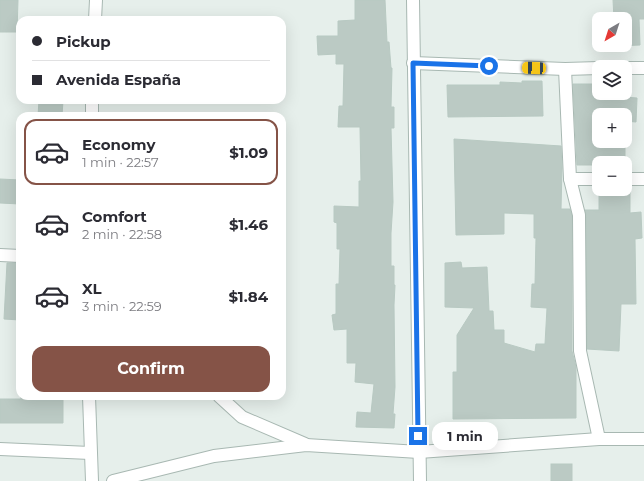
<!DOCTYPE html>
<html lang="en">
<head>
<meta charset="utf-8">
<style>
	body { margin:0; font-family:Montserrat,sans-serif; background:#f2f2f3; color:#2b2b33; height:100vh; display:flex; flex-direction:column; font-size:15px; white-space:nowrap }
	* { box-sizing:border-box; margin:0 }
	p { font-size:13px; color:#7c7c81 }
	.icon { flex:none; width:22px; height:22px; fill:none; stroke:currentColor; stroke-width:2; stroke-linecap:round; stroke-linejoin:round }
	.map { position:relative; flex:1; overflow:hidden }
	.details { position:absolute; left:16px; top:112px; width:270px; height:288px; display:flex; flex-direction:column; background:#fff; border-radius:12px; box-shadow:0 4px 16px #0002 }
	.details>* { flex:none }
	.hud { position:absolute; left:16px; top:16px; width:270px; height:88px; border-radius:12px; box-shadow:0 4px 16px #0002; display:grid; align-content:center; height:88px; padding:0 16px; background:#fff }
	.needle { width:26px; rotate:219deg }
	.buttons { position:absolute; left:592px; top:12px; display:grid; gap:8px }
	.buttons a { display:grid; place-items:center; width:40px; height:40px; border-radius:8px; background:#fff; box-shadow:0 4px 16px #0002; font-size:20px }
	.end { position:absolute; width:18px; height:18px; margin:-9px; border:5px solid #1a73e8; background:#fff; box-shadow:0 0 0 2px #fff }
	.from { border-radius:50% }
	.bubble { position:absolute; height:28px; border-radius:12px; background:#fff; box-shadow:0 4px 16px #0002; font-size:13px; font-weight:700; line-height:28px; text-align:center }
	.car { position:absolute; width:12px; height:24px; margin:-12px -6px; border-radius:5px; box-shadow:0 0 3px 1px #0007; background:linear-gradient(#f5c518 24%,#345 0 40%,#f5c518 0 76%,#345 0 86%,#f5c518 0) }
	.hud b { display:flex; align-items:center; gap:14px; height:38px; font-size:15px }
	.hud b+b { border-top:1px solid #e1e1e2 }
	.hud i { width:10px; height:10px; background:#2b2b33 }
	ul { padding:7px 0 0; list-style:none }
	li { display:flex; align-items:center; gap:12px; height:66px; margin:0 8px 6px; padding:0 8px; border:2px solid transparent; border-radius:12px }
	li div { flex:1 }
	li b { display:block; font-size:15px }
	li em { font-style:normal; font-weight:700 }
	li.selected { border-color:#855347 }
	li>.icon { width:36px; height:36px; stroke-width:1.5 }
	.primary-button { display:flex; gap:8px; margin-top:auto; padding:8px 16px }
	.primary-button a { flex:1; height:46px; border-radius:12px; background:#855347; color:#fff; font-size:16px; font-weight:700; line-height:46px; text-align:center }
	.map>svg:first-child { display:block }
</style>
</head>
<body>
<div class="map">
<svg width="644" height="481" viewBox="0 0 644 481">
	<rect width="100%" height="100%" fill="#e6efeb"/>
	<g fill="#bbcac4" stroke="#b8c9c2">
		<polygon points="0,0 18,0 17,32 0,32"/>
		<polygon points="355,0 385,0 387,42 389,42 391,68 392,68 391,107 394,107 394,128 391,128 393,202 391,233 391,266 394,266 394,285 395,285 394,305 395,387 393,414 395,414 394,428 356,427 357,412 371,413 374,384 355,382 356,363 347,363 347,329 334,330 332,315 336,314 336,284 339,284 340,249 337,249 337,223 334,222 334,206 359,207 359,181 361,181 360,127 338,127 339,106 343,106 344,64 336,64 336,54 318,55 317,36 338,36 338,21 355,20"/>
		<polygon points="613,0 644,0 644,19 639,19 640,45 615,46 625,45 625,19 614,19"/>
		<polygon points="522,81 542,81 543,116 448,117 447,85 500,85 500,82 522,83"/>
		<polygon points="573,84 596,84 597,95 637,98 636,122 625,121 625,115 599,115 599,141 625,141 625,172 625,163 599,163 599,172 598,165 577,165"/>
		<polygon points="39,100 63,100 62,116 38,116"/>
		<polygon points="454,139 561,146 562,168 561,209 570,209 572,216 572,351 576,367 576,418 453,419 453,372 457,372 457,335 474,308 445,307 445,263 461,262 462,268 487,267 489,311 493,311 494,330 504,330 504,343 535,352 536,344 545,344 547,308 531,307 532,284 535,284 536,238 534,238 534,214 504,213 504,234 456,235"/>
		<polygon points="0,179 20,180 20,204 0,203"/>
		<polygon points="599,186 599,189 625,189 625,186 630,186 630,213 641,212 642,238 635,239 636,304 621,304 619,351 587,349 586,215 585,210 599,210"/>
		<polygon points="7,263 20,263 20,320 4,319"/>
		<polygon points="21,396 59,396 59,399 63,399 63,423 0,423 0,399 21,399"/>
		<rect x="551" y="464" width="21" height="17"/>
	</g>
	<g fill="none" stroke-linecap="round" stroke-linejoin="round">
		<defs>
			<g id="minor">
				<polyline points="413,0 420,481"/>
				<polyline points="95,20 96,0"/>
				<polyline points="413,63 565,69 599,68"/>
				<polyline points="625,68 644,68"/>
				<polyline points="565,69 570,179 599,179"/>
				<polyline points="92,116 92,100"/>
				<polyline points="570,179 579,215 580,351 599,439"/>
				<polyline points="625,179 644,179"/>
				<polyline points="0,255 20,256"/>
				<polyline points="89,396 92,481"/>
				<polyline points="219,396 242,417 305,444"/>
				<polyline points="0,449 90,453"/>
				<polyline points="113,481 214,456 306,445 419,452 599,439 644,439"/>
			</g>
		</defs>
		<use href="#minor" stroke="#a8b8b2" stroke-width="14"/>
		<use href="#minor" stroke="#fff" stroke-width="12"/>
	</g>
	<g fill="none" stroke-linecap="round" stroke-linejoin="round">
		<polyline stroke="#1a73e8" stroke-width="5" points="418,436 413,63 489,66"/>
	</g>
</svg>
<div class="buttons">
<a><svg class="needle" viewBox="-14 -14 28 28"><path d="M0-13l5 13h-10z" fill="#e53935"/><path d="M0 13l5-13h-10z" fill="#7c7c81"/></svg></a>
<a><svg class="icon" aria-label="layers" viewBox="0 0 24 24"><path d="M12 4l9 5-9 5-9-5zM3 14l9 5 9-5"/></svg></a>
<a>+</a>
<a>−</a>
</div>
<i class="end from" style="left:489px;top:66px"></i>
<i class="end" style="left:418px;top:436px"></i>
<div class="bubble" style="left:432px;top:422px;width:66px">1 min</div>
<i class="car" style="left:534px;top:68px;rotate:272deg"></i>
<div class="hud">
<b><i class="from"></i>Pickup</b>
<b><i></i>Avenida España</b>
</div>
<section class="details">
<ul>
<li class="selected"><svg class="icon" aria-label="car" viewBox="0 0 24 24"><path d="M5 17H2v-5l4-1 3-4h7l3 4 3 1v5h-3M9 17h6M6 11h13"/><circle cx="7" cy="17" r="2"/><circle cx="17" cy="17" r="2"/></svg><div><b>Economy</b><p>1 min · 22:57</p></div><em>$1.09</em></li>
<li><svg class="icon" aria-label="car" viewBox="0 0 24 24"><path d="M5 17H2v-5l4-1 3-4h7l3 4 3 1v5h-3M9 17h6M6 11h13"/><circle cx="7" cy="17" r="2"/><circle cx="17" cy="17" r="2"/></svg><div><b>Comfort</b><p>2 min · 22:58</p></div><em>$1.46</em></li>
<li><svg class="icon" aria-label="car" viewBox="0 0 24 24"><path d="M5 17H2v-5l4-1 3-4h7l3 4 3 1v5h-3M9 17h6M6 11h13"/><circle cx="7" cy="17" r="2"/><circle cx="17" cy="17" r="2"/></svg><div><b>XL</b><p>3 min · 22:59</p></div><em>$1.84</em></li>
</ul>
<div class="primary-button"><a>Confirm</a></div>
</section>
</div>
</body>
</html>
